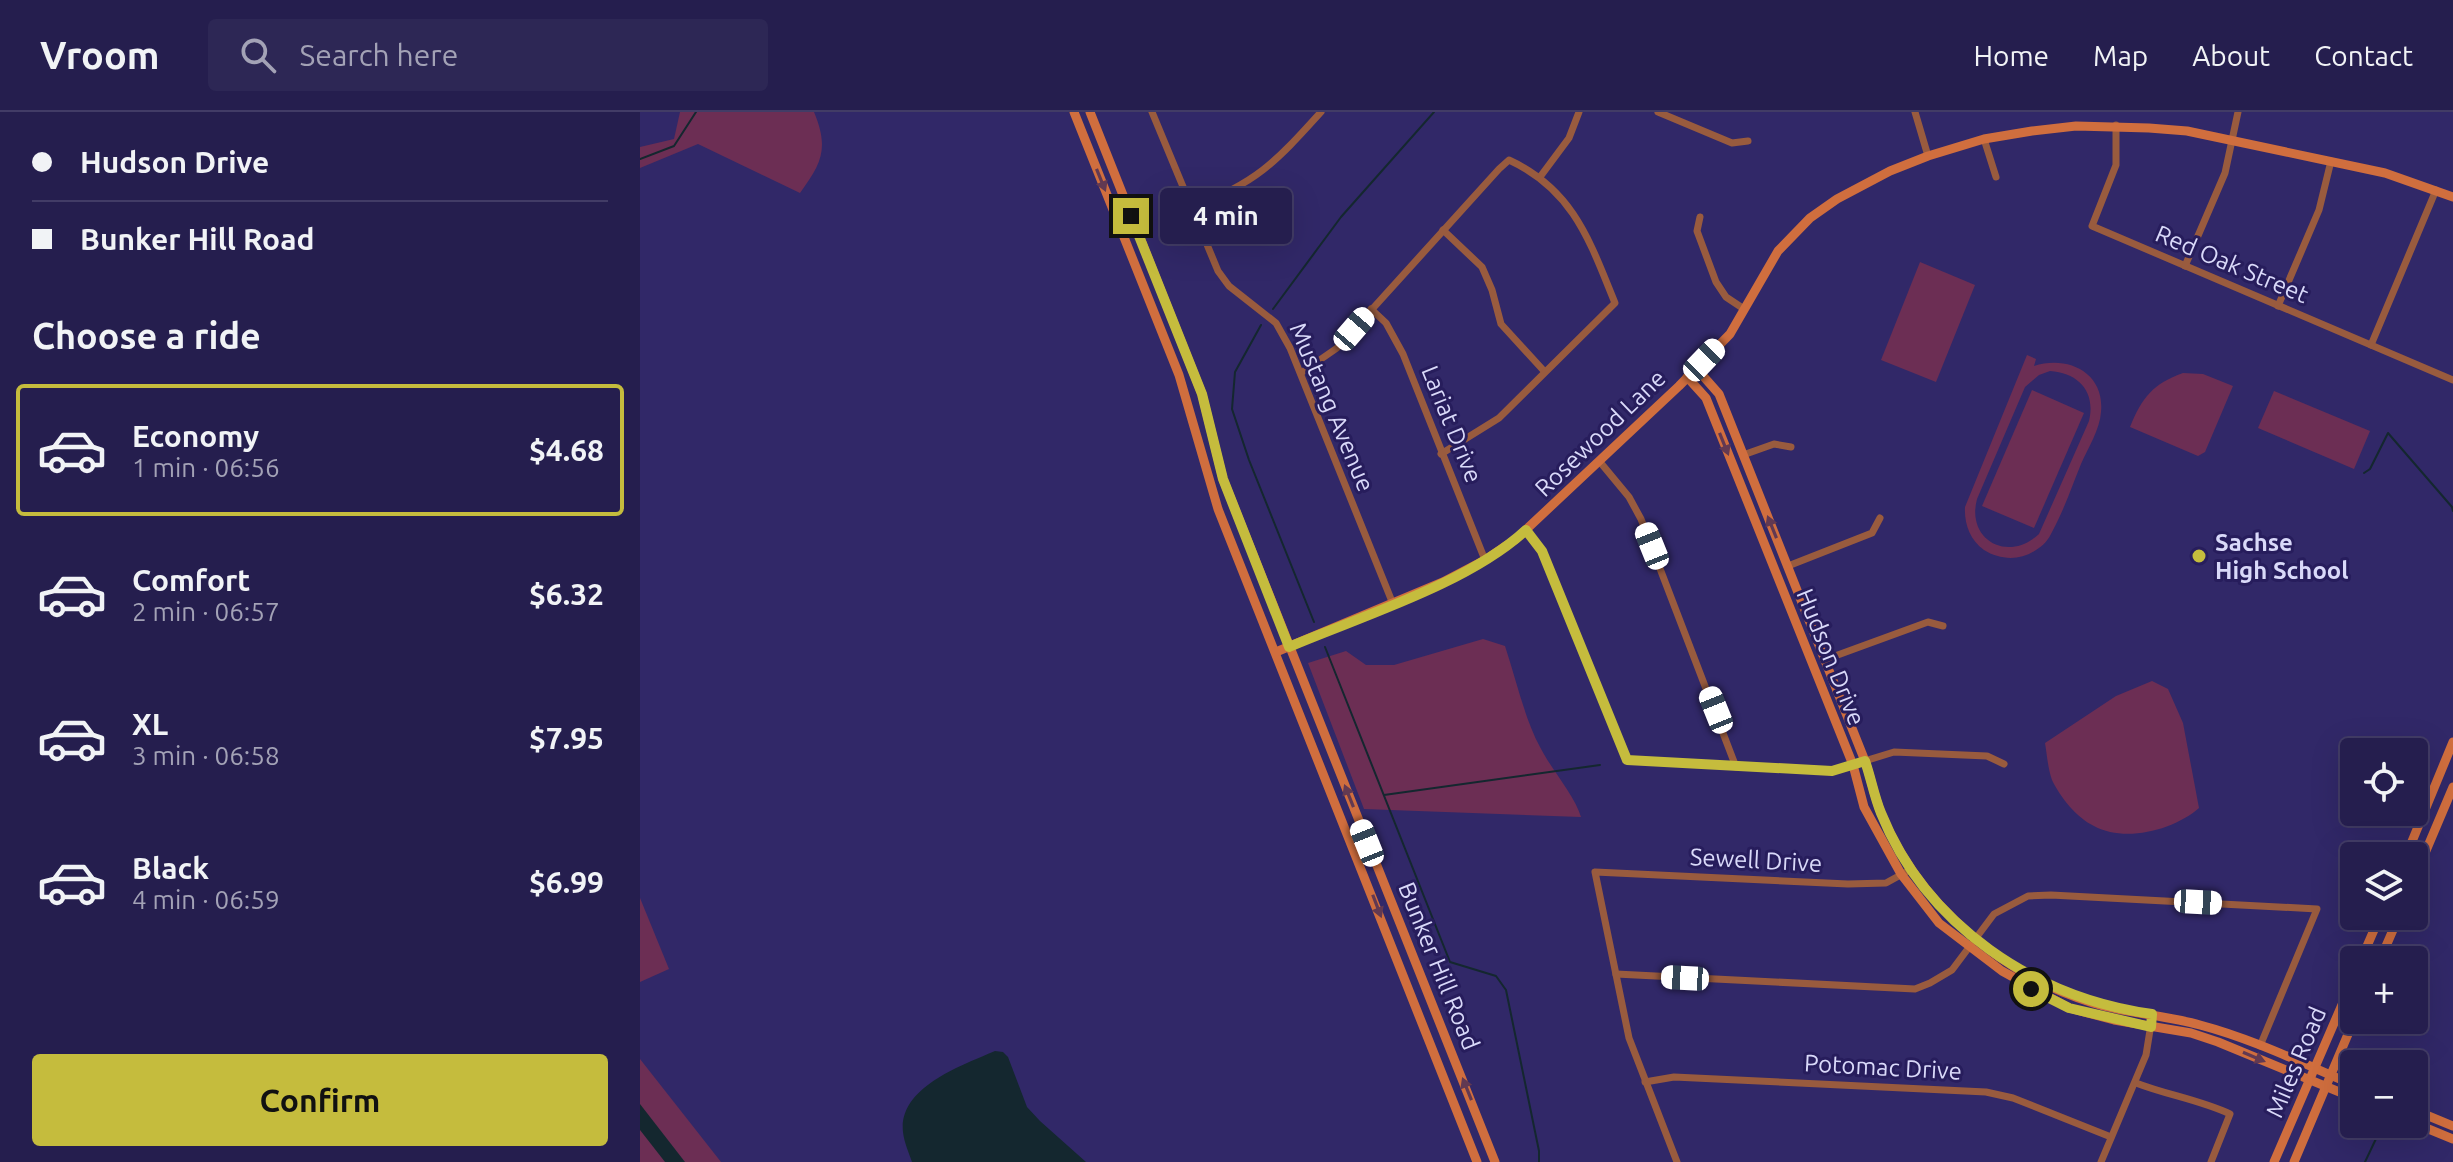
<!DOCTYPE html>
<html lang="en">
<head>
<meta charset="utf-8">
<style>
	body { margin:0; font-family:Ubuntu,sans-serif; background:#2d2755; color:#f1f3f6; height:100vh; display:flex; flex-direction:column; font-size:30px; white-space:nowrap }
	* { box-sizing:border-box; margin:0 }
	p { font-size:26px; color:#a3a2b6 }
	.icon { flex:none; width:44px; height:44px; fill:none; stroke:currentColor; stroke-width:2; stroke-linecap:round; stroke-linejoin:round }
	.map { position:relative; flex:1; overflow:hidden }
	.sheet { display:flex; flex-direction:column; background:#251e4e; width:640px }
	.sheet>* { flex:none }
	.banner { display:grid; align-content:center; height:176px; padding:0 32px; background:#251e4e }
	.buttons { position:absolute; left:1700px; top:626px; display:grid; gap:16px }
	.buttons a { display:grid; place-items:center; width:88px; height:88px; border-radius:8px; background:#251e4e; box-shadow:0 8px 32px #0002,0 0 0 2px #423c66; font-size:40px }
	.end { position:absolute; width:36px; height:36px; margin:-18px; border:10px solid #c5bc3d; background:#111; box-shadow:0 0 0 4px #111 }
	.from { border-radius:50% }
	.bubble { position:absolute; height:56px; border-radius:8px; background:#251e4e; box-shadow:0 8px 32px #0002,0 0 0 2px #423c66; font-size:26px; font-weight:700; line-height:56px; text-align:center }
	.car { position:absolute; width:24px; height:48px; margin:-24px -12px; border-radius:10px; box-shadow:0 0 6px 2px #0007; background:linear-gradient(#fff 24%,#345 0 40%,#fff 0 76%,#345 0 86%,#fff 0) }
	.banner b { display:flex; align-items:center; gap:28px; height:76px; font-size:30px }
	.banner b+b { border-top:2px solid #423c66 }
	.banner i { width:20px; height:20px; background:#f1f3f6 }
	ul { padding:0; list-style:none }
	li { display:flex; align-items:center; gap:24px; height:132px; margin:0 16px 12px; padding:0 16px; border:4px solid transparent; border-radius:8px }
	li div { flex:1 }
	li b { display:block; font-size:30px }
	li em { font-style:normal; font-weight:700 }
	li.on { border-color:#c5bc3d }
	li>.icon { width:72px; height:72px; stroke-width:1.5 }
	h2 { padding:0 32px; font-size:36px; line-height:96px }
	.cta { display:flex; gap:16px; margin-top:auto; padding:16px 32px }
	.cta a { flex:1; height:92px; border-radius:8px; background:#c5bc3d; color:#111; font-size:32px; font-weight:700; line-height:92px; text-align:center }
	header { display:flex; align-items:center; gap:48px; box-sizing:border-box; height:112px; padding:0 40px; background:#251e4e; border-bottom:2px solid #423c66 }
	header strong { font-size:38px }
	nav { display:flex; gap:44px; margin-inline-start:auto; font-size:28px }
	.search { width:560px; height:72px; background:#2d2755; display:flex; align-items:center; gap:20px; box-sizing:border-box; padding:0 28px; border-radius:8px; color:#a3a2b6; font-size:30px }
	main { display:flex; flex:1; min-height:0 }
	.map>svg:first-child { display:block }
</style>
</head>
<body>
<header>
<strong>Vroom</strong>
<div class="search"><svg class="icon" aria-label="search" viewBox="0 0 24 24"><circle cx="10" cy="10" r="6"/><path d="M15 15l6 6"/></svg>Search here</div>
<nav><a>Home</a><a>Map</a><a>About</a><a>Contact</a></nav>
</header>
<main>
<section class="sheet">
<div class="banner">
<b><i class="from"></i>Hudson Drive</b>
<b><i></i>Bunker Hill Road</b>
</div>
<h2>Choose a ride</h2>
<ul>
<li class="on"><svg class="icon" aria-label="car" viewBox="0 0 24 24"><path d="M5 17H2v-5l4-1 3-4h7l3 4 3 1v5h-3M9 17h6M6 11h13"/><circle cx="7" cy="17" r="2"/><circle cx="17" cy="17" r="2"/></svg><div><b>Economy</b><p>1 min · 06:56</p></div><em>$4.68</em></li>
<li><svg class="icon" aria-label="car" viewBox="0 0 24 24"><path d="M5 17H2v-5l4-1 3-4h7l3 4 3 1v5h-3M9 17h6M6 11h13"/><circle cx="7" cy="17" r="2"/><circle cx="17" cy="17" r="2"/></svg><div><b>Comfort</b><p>2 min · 06:57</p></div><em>$6.32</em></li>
<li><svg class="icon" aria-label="car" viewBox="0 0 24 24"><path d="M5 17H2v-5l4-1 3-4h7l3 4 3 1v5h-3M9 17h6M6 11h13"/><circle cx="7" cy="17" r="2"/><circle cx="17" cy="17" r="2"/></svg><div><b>XL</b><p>3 min · 06:58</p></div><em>$7.95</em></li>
<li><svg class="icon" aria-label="car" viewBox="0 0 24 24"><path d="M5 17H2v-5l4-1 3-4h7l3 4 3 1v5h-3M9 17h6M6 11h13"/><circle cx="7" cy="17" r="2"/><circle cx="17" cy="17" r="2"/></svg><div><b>Black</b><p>4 min · 06:59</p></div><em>$6.99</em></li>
</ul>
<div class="cta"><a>Confirm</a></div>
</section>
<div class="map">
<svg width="1813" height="1050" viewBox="0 0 1813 1050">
	<rect width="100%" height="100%" fill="#312868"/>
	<g fill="#6c2e54" fill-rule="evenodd">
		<path d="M40 0H174C189 36 182 51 160 81L58 32 0 56V35L34 27Z"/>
		<polygon points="1280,150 1335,173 1296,270 1241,248"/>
		<path d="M1387 243 1396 247 1394 254C1427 243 1465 260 1461 300 1460 317 1448 336 1441 352 1432 374 1424 398 1412 420 1409 427 1403 434 1396 438 1380 449 1360 448 1344 438 1330 428 1324 411 1325 395ZM1410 259C1439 261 1456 280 1449 309L1399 422C1368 451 1326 428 1337 387L1385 275 1399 263Z"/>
		<path d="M1543 261 1563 262 1593 274 1565 340 1558 344 1490 315C1502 285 1513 272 1543 261Z"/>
		<polygon points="1392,278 1444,301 1394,416 1342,394"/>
		<polygon points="1634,279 1730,319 1714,357 1618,316"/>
		<path d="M843 527 865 534C876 567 884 605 900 635 911 657 935 684 941 705L724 697 668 551 706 539 726 553H754Z"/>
		<path d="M1512 569 1528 577 1543 611 1559 696C1534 718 1485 731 1454 714 1437 706 1420 685 1412 668 1408 657 1407 643 1405 631L1476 584Z"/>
		<polygon points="0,786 29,857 0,870"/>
		<polygon points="0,947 81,1050 0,1050"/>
	</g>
	<g fill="#14272f">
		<path d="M355 939 363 940 368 945 387 995 400 1009 446 1050H272C269 1041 264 1030 263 1020 258 975 323 953 355 939Z"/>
		<polygon points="0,992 45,1050 25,1050 0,1018"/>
	</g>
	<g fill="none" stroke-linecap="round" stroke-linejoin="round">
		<g stroke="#14272f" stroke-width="2">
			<polyline points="0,47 34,34 56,0"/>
			<polyline points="633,197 701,105 794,0"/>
			<polyline points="621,213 595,260 592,297 609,348 674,510"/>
			<polyline points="1724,361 1730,357 1748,321 1812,395 1813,399"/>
			<polyline points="685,535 810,850 856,864 866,878 899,1039 899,1050"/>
			<polyline points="744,683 960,653"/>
			<polyline points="1725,1050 1743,1012"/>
		</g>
		<g stroke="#995b3e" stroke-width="7">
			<polyline points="512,0 578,159 589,174 636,211 650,236 753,492"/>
			<polyline points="1018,0 1092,31 1108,29"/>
			<polyline points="1275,0 1288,44"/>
			<polyline points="1476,13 1476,53 1452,114 1813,268"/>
			<polyline points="1344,27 1356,65"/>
			<polyline points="900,65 929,26 939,0"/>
			<path d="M551 96C616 71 635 51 681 0"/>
			<polyline points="1060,105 1057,119 1076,170 1086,185 1104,197"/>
			<polyline points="803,118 842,155 852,178 861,212 904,259"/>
			<polyline points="1545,154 1585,61 1598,0"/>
			<polyline points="1638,194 1679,98 1691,49"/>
			<polyline points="731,197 746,211 763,242 845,448"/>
			<polyline points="1731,233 1796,78"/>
			<path d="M661 261 697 236 859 57 869 48C934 78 950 130 975 191L859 306 801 342"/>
			<polyline points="1103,343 1134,332 1151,335"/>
			<polyline points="960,350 989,385 1001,407 1096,655"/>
			<polyline points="886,418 902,439 987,648 1192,659 1254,640 1347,644 1364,652"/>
			<polyline points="1148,454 1232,421 1240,406"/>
			<polyline points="1184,548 1288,510 1303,514"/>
			<polyline points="976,862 1275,877 1290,871 1312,858 1354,802 1388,784 1411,783 1677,797 1620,934"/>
			<polyline points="1005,970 1034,965 1346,980 1373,986 1471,1025"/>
			<path d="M1496 971C1527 983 1560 988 1590 1002L1571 1050"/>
			<polyline points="1037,1050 989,926 955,760 1208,772 1246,771 1266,760"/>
			<polyline points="1461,1050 1506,943 1511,912"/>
		</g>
		<g stroke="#d06e3e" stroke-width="9">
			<polyline points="434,0 539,263 578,397 837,1050"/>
			<polyline points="450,0 562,282 583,367 855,1050"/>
			<path d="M1056 256 1079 282 1225 649C1231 666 1234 684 1241 701 1277 790 1361 863 1453 891 1488 902 1525 903 1560 913 1613 927 1664 952 1714 973"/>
			<polyline points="1047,265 1066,286 1213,653 1224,695 1261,762 1299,811 1362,859 1429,896 1474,908 1551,921 1578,930 1714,986"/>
			<polyline points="636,540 803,470 845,448 876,427 1039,274 1090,222 1138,139 1170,106 1197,87 1250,59 1288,44 1344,27 1392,19 1436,14 1509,16 1547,19 1745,61 1813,85"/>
			<polyline points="1766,744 1813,630"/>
			<polyline points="1774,767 1813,675"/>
			<polyline points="1721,848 1740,804"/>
			<polyline points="1740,848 1759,804"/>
			<polyline points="1774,998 1813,1014"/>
			<polyline points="1774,1011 1813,1027"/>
			<polyline points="1634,1050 1714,865"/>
			<polyline points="1654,1050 1714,908"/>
		</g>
	</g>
	<defs><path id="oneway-solid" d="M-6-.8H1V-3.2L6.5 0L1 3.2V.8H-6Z" transform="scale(2)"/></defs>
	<g fill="#623952">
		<use href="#oneway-solid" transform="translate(461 68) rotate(68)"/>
		<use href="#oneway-solid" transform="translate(1084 332) rotate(68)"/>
		<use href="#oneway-solid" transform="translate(1132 415) rotate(-112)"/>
		<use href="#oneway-solid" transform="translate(709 684) rotate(-112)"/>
		<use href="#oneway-solid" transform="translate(737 794) rotate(69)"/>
		<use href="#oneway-solid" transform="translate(1614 945) rotate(23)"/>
		<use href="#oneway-solid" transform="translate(827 977) rotate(-112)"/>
	</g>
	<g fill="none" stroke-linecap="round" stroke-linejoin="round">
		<path stroke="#c5bc3d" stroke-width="10" d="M491 104 562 282 583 367 649 535C722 504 829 471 886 418L902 439 987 648 1192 659 1225 649C1231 666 1234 684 1241 701 1286 813 1395 886 1512 902L1511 915 1429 896 1391 877"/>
	</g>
	<circle fill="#c5bc3d" stroke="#271d5c" stroke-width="3" cx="1559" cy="444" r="8"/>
	<g text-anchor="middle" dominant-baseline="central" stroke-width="6" stroke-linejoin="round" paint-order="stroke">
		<g font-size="24" fill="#d9d9f9" stroke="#271d5c">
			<text transform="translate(1592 152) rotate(23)">Red Oak Street</text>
			<text transform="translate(692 295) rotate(67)">Mustang Avenue</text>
			<text transform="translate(812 312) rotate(68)">Lariat Drive</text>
			<text transform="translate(960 321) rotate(-44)">Rosewood Lane</text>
			<text transform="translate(1191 545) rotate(68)">Hudson Drive</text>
			<text transform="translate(1116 748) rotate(3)">Sewell Drive</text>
			<text transform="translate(799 854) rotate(68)">Bunker Hill Road</text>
			<text transform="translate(1656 950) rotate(-67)">Miles Road</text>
			<text transform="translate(1243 955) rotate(3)">Potomac Drive</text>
		</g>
		<g font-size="24" font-weight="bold" fill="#d9d9f9" stroke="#271d5c" text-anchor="start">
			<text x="1575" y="430">Sachse<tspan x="1575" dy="28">High School</tspan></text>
		</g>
	</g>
</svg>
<div class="buttons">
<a><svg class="icon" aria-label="locate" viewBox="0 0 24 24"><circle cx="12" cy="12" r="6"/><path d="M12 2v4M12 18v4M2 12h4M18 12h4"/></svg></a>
<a><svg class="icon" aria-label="layers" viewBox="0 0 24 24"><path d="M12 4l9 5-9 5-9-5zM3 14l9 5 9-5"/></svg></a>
<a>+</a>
<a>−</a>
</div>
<i class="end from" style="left:1391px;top:877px"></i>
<i class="end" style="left:491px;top:104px"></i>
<div class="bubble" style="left:520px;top:76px;width:132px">4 min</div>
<i class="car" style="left:714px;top:217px;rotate:41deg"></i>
<i class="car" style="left:1064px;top:248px;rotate:44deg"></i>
<i class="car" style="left:1012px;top:434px;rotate:338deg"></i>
<i class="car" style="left:1076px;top:598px;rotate:338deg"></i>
<i class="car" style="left:727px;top:731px;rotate:338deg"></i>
<i class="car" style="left:1558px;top:790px;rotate:93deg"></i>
<i class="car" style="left:1045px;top:866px;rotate:273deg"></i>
</div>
</main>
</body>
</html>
